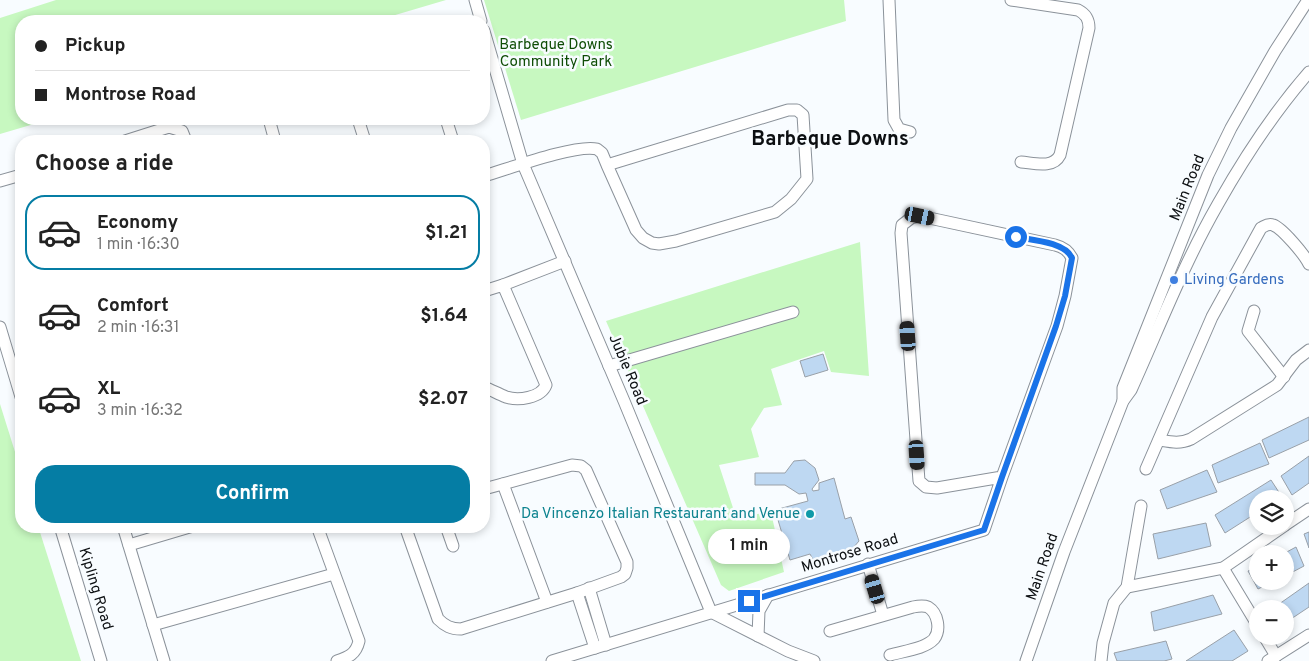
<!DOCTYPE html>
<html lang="en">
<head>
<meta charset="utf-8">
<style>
	body { margin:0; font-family:Overpass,sans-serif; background:#f2f2f2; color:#222; height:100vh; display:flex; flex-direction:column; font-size:19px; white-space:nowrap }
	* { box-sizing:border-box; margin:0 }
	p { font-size:16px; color:#767676 }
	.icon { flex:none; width:28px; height:28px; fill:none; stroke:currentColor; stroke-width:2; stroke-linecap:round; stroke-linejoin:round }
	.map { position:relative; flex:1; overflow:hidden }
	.sheet { position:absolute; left:15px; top:135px; width:475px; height:398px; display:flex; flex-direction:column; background:#fff; border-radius:20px; box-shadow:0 2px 8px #0003 }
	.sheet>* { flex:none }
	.top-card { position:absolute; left:15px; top:15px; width:475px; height:110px; border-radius:20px; box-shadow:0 2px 8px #0003; display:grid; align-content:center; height:110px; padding:0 20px; background:#fff }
	.fabs { position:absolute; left:1249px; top:490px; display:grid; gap:10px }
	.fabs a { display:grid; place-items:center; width:45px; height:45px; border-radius:50%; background:#fff; box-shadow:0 2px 8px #0003; font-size:25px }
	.end { position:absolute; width:22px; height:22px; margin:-11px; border:6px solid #1a73e8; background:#fff; box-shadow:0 0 0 2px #fff }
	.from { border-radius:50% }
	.bubble { position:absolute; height:35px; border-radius:18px; background:#fff; box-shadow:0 2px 8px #0003; font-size:16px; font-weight:700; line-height:35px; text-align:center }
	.car { position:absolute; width:15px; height:30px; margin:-15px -8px; border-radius:6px; box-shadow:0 0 4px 1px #0007; background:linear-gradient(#222 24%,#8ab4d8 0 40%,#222 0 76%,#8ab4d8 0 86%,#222 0) }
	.top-card b { display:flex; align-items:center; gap:18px; height:48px; font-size:19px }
	.top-card b+b { border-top:1px solid #e0e0e0 }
	.top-card i { width:12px; height:12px; background:#222 }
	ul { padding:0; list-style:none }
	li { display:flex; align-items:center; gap:15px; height:75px; margin:0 10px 8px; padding:0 10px; border:2px solid transparent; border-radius:20px }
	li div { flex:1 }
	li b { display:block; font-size:19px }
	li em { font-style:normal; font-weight:700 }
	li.on { border-color:#057da4 }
	li>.icon { width:45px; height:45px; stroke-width:1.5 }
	h2 { padding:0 20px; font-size:22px; line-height:60px }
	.button { display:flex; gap:10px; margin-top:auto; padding:10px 20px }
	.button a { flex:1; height:58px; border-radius:20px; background:#057da4; color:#fff; font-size:20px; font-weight:700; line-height:58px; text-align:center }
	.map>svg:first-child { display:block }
</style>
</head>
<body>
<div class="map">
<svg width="1309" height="661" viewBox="0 0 1309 661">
	<rect width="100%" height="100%" fill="#f8fcff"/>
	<g fill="#c7f8c0">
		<polygon points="56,0 446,0 375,21 21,21 21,119 51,119 0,134 0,18"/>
		<polygon points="484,0 844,0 846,21 521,120"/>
		<polygon points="860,242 869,376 831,372 824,351 771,369 782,405 764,408 751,429 759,457 719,465 736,517 771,512 784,572 729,591 721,585 606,321"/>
		<polygon points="0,404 21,471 21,526 38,526 81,661 0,661"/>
	</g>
	<g fill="#bed8f2" stroke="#99a0a8">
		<polygon points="823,354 828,370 805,377 800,361"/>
		<polygon points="1309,417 1309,440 1269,458 1262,440"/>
		<polygon points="1260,443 1269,464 1218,483 1212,465"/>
		<polygon points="1309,456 1309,483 1292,495 1281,476"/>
		<polygon points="805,460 815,468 819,480 812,489 813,491 819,490 819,483 834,478 845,519 851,517 859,541 847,555 816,565 810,554 790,560 775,510 808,501 806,493 799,494 785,485 755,485 755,473 785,473 794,461"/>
		<polygon points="1207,470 1217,492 1167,509 1160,490"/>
		<polygon points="1271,480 1282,497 1279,499 1258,499 1258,512 1225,533 1215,515"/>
		<polygon points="1206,523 1211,546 1158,559 1153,534"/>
		<polygon points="1309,532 1309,548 1304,534"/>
		<polygon points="1296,547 1304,566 1285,576 1285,554 1283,554"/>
		<polygon points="1258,567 1258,581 1274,581 1258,589 1248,571"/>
		<polygon points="1309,583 1309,607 1285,623 1285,609 1272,609"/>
		<polygon points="1213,595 1222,614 1154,631 1151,612"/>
		<polygon points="1234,630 1248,651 1232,661 1186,661"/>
		<polygon points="1166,641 1172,659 1164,661 1117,661 1114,653"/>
	</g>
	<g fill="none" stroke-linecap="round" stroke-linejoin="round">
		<defs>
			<g id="minor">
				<polyline points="475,0 481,21"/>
				<polyline points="889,0 894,120 899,129 910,132"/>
				<path d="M1011 0 1078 10C1086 14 1089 19 1089 28L1060 155C1053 169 1034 163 1021 162"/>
				<polyline points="484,31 523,164 624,401 711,612 788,651 814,661"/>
				<polyline points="269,119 275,141"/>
				<polyline points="358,119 365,141"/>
				<polyline points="446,119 453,141"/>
				<polyline points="125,141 169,127 182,131 186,141"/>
				<path d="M484 176C508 169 575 144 597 149L602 153 607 165 636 230 643 238 652 243 659 244 676 241 775 212 791 199 807 179 803 115 797 110H788L607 165"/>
				<polyline points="0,181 21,175"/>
				<polyline points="503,285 565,261"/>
				<path d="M484 291 503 285 546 385C541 398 518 401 506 397 499 394 491 390 484 387"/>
				<polyline points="1254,311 1248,331 1284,377"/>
				<polyline points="0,327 21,397"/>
				<polyline points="609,366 793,312"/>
				<polyline points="1123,401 1123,388 1208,175 1231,128 1275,51 1308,0"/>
				<path d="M1159 440C1171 442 1180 444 1191 439L1277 385 1296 360 1309 350"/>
				<path d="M1146 469 1212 317 1261 228C1265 226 1268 223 1273 225 1282 228 1304 254 1309 264"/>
				<polyline points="503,484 547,602"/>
				<polyline points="1285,525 1309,509"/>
				<polyline points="60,526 101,661"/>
				<polyline points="123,526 164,661"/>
				<path d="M317 526 359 641C356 654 349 657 337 661"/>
				<path d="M405 526 438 619C445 626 451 629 461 629L577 593 621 577 625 574 627 568V562L586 470 581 466 572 465 484 489"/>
				<polyline points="446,526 453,546"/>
				<polyline points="129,545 193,526"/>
				<polyline points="868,564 883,615"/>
				<polyline points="1223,568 1258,626"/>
				<polyline points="1127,587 1223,568 1284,526"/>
				<polyline points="589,588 606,645"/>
				<polyline points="577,593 595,648"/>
				<polyline points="153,625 334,574"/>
				<path d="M830 631 913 607C918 606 923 605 928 607 938 613 941 630 934 639 925 649 903 651 890 655"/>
				<polyline points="758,636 759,611 768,595"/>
				<polyline points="1264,636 1276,656"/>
				<path d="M552 661 984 530 1002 477 1057 326 1065 296 1072 258C1068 250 1063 247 1055 245L920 216 911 218 902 225 901 233 919 481 926 487 937 488 1002 477"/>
				<path d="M1026 661 1064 552 1123 401 1131 390C1159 328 1184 263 1218 204 1244 158 1274 112 1309 72"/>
				<polyline points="1101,661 1103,643 1114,603 1127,587 1141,506"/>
				<polyline points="1268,661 1309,635"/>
			</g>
		</defs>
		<use href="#minor" stroke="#8b929a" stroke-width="13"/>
		<use href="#minor" stroke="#fff" stroke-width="11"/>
	</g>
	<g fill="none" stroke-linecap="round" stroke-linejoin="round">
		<path stroke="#1a73e8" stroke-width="6" d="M749 601 984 530 1002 477 1056 326 1065 296 1072 258C1065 242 1032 240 1016 237"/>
	</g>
	<circle fill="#3f7fe0" stroke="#f8fcff" stroke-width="2" cx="1174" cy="280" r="5"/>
	<circle fill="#0f9aa8" stroke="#f8fcff" stroke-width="2" cx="810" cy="514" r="5"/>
	<g text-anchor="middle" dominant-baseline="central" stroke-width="5" stroke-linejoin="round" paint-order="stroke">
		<g font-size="15" fill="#0f4d06" stroke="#f8fcff">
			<text x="556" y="45">Barbeque Downs<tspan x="556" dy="17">Community Park</tspan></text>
		</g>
		<g font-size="15" fill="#0c0f12" stroke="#f8fcff">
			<text transform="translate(1188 188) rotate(-68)">Main Road</text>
			<text transform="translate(627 370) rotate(67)">Jubie Road</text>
			<text transform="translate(850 554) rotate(-17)">Montrose Road</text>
			<text transform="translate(1043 567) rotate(-71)">Main Road</text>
			<text transform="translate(95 589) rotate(73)">Kipling Road</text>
		</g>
		<g font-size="15" fill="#366cbe" stroke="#f8fcff" text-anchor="start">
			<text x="1184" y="280">Living Gardens</text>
		</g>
		<g font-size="15" fill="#0d838f" stroke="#f8fcff" text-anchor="end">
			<text x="800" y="514">Da Vincenzo Italian Restaurant and Venue</text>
		</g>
		<g font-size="20" font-weight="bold" fill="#0c0f12" stroke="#f8fcff">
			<text x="830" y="140">Barbeque Downs</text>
		</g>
	</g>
</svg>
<div class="fabs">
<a><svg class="icon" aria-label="layers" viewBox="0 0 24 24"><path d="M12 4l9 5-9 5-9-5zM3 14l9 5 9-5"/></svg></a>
<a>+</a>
<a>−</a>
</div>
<i class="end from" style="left:1016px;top:237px"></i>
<i class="end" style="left:749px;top:601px"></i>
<div class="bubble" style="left:708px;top:529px;width:82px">1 min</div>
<i class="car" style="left:920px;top:216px;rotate:102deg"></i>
<i class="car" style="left:908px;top:336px;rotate:356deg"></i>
<i class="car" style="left:917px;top:455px;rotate:176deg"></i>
<i class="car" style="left:875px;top:589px;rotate:343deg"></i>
<div class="top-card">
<b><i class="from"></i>Pickup</b>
<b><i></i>Montrose Road</b>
</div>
<section class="sheet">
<h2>Choose a ride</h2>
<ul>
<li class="on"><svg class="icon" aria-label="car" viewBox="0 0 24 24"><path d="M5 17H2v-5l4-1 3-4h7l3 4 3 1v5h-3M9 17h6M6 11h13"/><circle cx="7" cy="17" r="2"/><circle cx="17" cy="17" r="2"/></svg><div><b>Economy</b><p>1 min · 16:30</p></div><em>$1.21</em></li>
<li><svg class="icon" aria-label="car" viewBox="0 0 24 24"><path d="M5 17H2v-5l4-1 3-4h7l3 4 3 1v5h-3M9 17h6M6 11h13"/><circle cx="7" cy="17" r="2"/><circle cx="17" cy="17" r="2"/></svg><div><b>Comfort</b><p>2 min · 16:31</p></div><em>$1.64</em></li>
<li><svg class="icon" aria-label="car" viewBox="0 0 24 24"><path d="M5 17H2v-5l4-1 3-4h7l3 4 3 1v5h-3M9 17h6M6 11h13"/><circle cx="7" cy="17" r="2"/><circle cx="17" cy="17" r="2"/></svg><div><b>XL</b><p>3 min · 16:32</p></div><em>$2.07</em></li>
</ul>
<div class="button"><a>Confirm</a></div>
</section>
</div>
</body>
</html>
